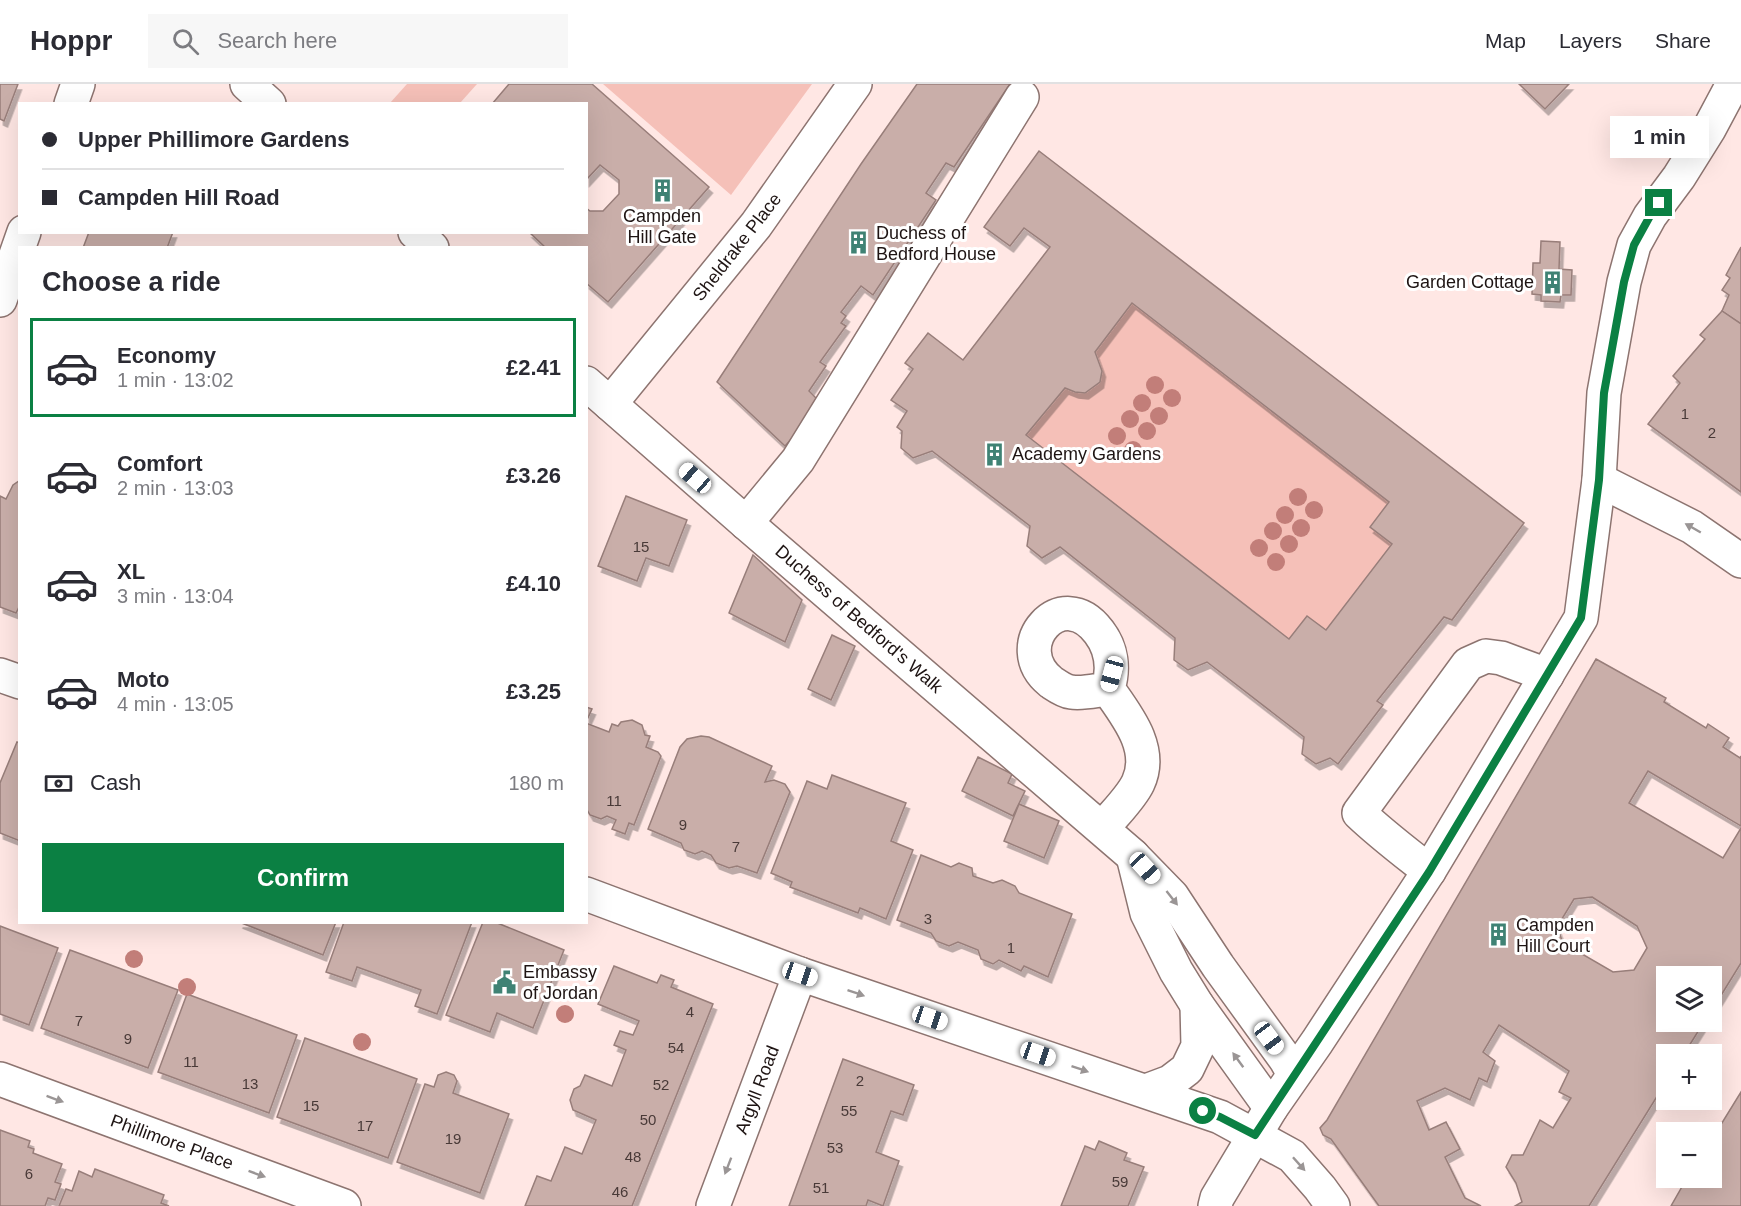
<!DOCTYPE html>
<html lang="en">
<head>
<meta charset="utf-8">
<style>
	body { margin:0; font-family:Arial,sans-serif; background:#f7f7f7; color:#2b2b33; height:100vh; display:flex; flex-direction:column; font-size:22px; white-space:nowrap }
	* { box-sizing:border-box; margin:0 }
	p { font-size:20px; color:#7c7c81 }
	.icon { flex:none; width:33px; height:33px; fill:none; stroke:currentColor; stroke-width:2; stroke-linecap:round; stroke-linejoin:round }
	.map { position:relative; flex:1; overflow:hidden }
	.panel { position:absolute; left:18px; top:162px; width:570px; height:678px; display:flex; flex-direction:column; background:#fff; border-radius:0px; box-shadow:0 6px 24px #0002 }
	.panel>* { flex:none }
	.top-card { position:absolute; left:18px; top:18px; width:570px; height:132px; border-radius:0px; box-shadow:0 6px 24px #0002; display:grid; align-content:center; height:132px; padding:0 24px; background:#fff }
	.fabs { position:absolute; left:1656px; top:882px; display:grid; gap:12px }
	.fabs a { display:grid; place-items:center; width:66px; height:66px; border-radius:0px; background:#fff; box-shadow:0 6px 24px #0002; font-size:30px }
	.end { position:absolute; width:27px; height:27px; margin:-14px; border:8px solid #0b8043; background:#fff; box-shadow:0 0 0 3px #fff }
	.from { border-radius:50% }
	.bubble { position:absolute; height:42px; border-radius:0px; background:#fff; box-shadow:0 6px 24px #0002; font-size:20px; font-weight:800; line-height:42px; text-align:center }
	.car { position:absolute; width:18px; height:36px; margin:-18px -9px; border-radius:8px; box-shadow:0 0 4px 2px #0007; background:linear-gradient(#fff 24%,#345 0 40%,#fff 0 76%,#345 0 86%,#fff 0) }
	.top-card b { display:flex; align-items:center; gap:21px; height:57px; font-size:22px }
	.top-card b+b { border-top:2px solid #e1e1e2 }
	.top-card i { width:15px; height:15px; background:#2b2b33 }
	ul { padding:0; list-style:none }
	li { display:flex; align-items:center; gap:18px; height:99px; margin:0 12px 9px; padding:0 12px; border:3px solid transparent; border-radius:0px }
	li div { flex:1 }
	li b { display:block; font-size:22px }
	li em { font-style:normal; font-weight:800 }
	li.current { border-color:#0b8043 }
	li>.icon { width:54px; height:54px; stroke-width:1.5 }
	h2 { padding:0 24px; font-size:27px; line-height:72px }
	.pay { display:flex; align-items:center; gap:15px; height:66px; padding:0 24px; font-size:22px }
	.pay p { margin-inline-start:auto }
	.action { display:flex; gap:12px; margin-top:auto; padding:12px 24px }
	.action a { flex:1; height:69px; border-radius:0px; background:#0b8043; color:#fff; font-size:24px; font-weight:800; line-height:69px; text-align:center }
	header { display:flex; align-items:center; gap:36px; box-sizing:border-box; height:84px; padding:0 30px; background:#fff; border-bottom:2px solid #e1e1e2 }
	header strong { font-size:28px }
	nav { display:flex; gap:33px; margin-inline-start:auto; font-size:21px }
	.search { width:420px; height:54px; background:#f7f7f7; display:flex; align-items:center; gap:15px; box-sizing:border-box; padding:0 21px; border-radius:0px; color:#7c7c81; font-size:22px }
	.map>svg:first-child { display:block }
</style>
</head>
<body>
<header>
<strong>Hoppr</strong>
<div class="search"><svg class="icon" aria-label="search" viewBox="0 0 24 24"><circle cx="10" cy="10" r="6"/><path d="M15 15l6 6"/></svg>Search here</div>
<nav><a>Map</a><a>Layers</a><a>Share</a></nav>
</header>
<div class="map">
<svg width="1741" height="1122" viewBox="0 0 1741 1122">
	<defs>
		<filter id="shadow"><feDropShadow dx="3.5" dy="6" stdDeviation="0" flood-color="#0004"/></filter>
	</defs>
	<rect width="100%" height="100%" fill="#ffe7e4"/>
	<g fill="#f5c0b8">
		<polygon points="407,0 477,0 460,19 390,19"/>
		<polygon points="603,0 812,0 731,111"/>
		<path d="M1132 219 1389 418 1370 443 1392 460 1326 546 1307 532 1289 555 1026 351 1065 304 1075 308 1085 309C1105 297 1105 288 1095 268Z"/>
	</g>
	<g fill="#c9aea9" stroke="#987e7a" stroke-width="1.5" fill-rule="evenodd" filter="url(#shadow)">
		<polygon points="0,0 18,0 4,37 0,35"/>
		<polygon points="509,0 592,0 709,103 608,218 586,199 586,164 546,164 529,148 586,148 586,124 590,127 603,127 619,110 619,96 600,81 586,96 586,20 492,20"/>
		<polygon points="917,0 1010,0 954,83 946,79 926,109 936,116 873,211 861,202 841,228 846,232 841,239 846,242 820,278 826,282 809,307 819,317 803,342 785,362 717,298 861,80"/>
		<polygon points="1519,0 1569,0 1545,25"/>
		<path d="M1039 67 1524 439 1452 536 1444 533 1377 617 1383 621 1338 680 1330 674 1316 680 1302 670 1304 653 1207 578 1188 586 1174 576 1175 554 1060 463 1042 474 1027 462 1030 442 932 367 913 374 901 364 902 347 897 343 907 327 891 316 913 285 905 279 928 249 963 276 1050 163 1024 144 1010 162 984 143ZM1132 219 1389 418 1370 443 1392 460 1326 546 1307 532 1289 555 1026 351 1065 304 1075 308 1085 309 1100 298 1102 287 1095 268Z"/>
		<polygon points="89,148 173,148 167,164 83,164"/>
		<polygon points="1541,157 1560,158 1559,185 1572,186 1571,211 1561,211 1560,218 1541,217 1541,211 1532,210 1533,179 1540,179"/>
		<polygon points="1741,163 1741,240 1722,227 1729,211 1722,206 1730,194 1726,191"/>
		<polygon points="1722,227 1741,240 1741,408 1648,340 1680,299 1673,292 1705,255 1700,251"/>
		<polygon points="19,397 20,521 16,529 0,523 0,412 6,415 13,401"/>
		<polygon points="626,412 687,436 669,482 646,474 637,497 598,482"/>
		<polygon points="753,471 802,516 785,558 729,529"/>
		<polygon points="832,551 855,562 831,616 808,605"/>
		<path d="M1596 575 1666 614 1664 618 1706 644 1708 640 1729 654 1723 663 1740 674 1741 672V742L1648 687 1629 719 1723 774 1741 744V879L1712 926V892H1666V938H1704L1684 970H1666V998L1589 1122H1515L1522 1118 1516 1099 1506 1083 1512 1071H1523L1540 1036 1553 1044 1571 1014 1559 1008 1569 987 1499 941 1483 968 1495 977 1487 998 1479 994 1470 1016 1445 1004 1417 1017 1429 1046 1446 1038 1460 1065 1445 1073 1465 1114 1481 1122H1379L1331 1055 1323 1051 1320 1044 1327 1036ZM1592 813 1637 842 1647 864 1634 886 1613 888 1563 859 1557 843 1574 815Z"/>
		<polygon points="586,623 592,625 586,638"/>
		<polygon points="632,636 642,641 645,651 650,652 646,663 658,668 661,672 634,741 629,739 625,750 612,745 616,736 607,732 601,735 590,731 586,724 586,639 609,648 612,640 618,642 621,638"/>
		<polygon points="701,652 709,653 772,682 765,698 774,696 785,700 790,708 757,789 737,782 729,784 716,779 711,771 702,767 695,770 684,766 681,759 648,745 680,663 687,655"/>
		<polygon points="17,658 20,659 20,757 0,749 0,699"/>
		<polygon points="978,673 1012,690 1008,699 1025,707 1013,732 962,707"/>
		<polygon points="832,691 906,719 891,757 913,766 886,835 860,824 858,829 790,803 792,798 771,789 807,697 827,705"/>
		<polygon points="1019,720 1059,737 1044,774 1004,757"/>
		<polygon points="921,771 951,783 959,779 972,784 973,792 993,799 1002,796 1015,802 1019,809 1072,830 1048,893 1024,882 1021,887 999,876 993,880 981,875 978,866 958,858 949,862 936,857 931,849 897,836"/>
		<polygon points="239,838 336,838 323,871"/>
		<polygon points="344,838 472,838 437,930 415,922 421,906 357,883 352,897 326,888"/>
		<polygon points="483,838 495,838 564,866 533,944 497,929 490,948 446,931"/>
		<polygon points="0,842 58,864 29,941 0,930"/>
		<polygon points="70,866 178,906 148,984 41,944"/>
		<polygon points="614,882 657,899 661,891 674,896 671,903 713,920 632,1122 525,1122 537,1092 551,1097 565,1063 582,1070 596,1036 573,1026 570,1016 574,1005 580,1002 585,991 612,1002 626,966 614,961 620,947 633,951 639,937 598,920"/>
		<polygon points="187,910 297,951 269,1029 158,988"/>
		<polygon points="305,954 417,995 388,1074 277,1033"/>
		<polygon points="843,975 914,1001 903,1031 891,1027 876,1068 899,1077 883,1122 868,1116 866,1122 789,1122"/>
		<polygon points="446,988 454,991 457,997 453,1009 509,1030 480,1109 397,1078 425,1000 434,1003 438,991"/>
		<polygon points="1741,1008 1741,1122 1671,1122 1687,1094 1712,1094 1712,1055"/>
		<polygon points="0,1046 30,1057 28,1063 34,1065 33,1069 62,1080 55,1098 61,1100 55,1116 48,1114 45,1122 0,1122"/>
		<polygon points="1099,1057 1127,1069 1124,1076 1144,1083 1128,1122 1061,1122 1085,1062 1095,1066"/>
		<polygon points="95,1085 164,1111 161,1119 169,1122 59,1122 66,1105 72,1107 79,1087 92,1093"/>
	</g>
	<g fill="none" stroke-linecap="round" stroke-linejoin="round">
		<defs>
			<g id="minor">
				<polyline points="247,0 269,20"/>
				<polyline points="71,20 78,0"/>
				<polyline points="415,148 432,164"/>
				<polyline points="0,216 24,148"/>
				<polyline points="586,299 746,439 1132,771 1172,812 1218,882 1286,976 1294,990"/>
				<polyline points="610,320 756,141 855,0"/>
				<polyline points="1599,396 1692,443 1741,477"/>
				<polyline points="746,439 798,376 1022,13"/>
				<polyline points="0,591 20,598"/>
				<path d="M1103 744C1113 731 1131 714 1138 699 1154 665 1127 632 1108 605 1114 585 1112 565 1099 548 1062 498 1006 562 1051 598 1057 602 1064 607 1071 608 1083 610 1097 606 1108 605"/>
				<polyline points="1133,772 1147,829 1176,887 1197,921 1271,1024"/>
				<path d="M1429 787C1405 768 1381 750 1359 729L1468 580 1486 572 1501 574 1547 591"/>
				<polyline points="586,810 800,890 1220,1033 1292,1072 1320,1104 1333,1122"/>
				<polyline points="0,995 344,1122"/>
				<polyline points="1146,1007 1170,998 1187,985 1198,962 1197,921"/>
				<polyline points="713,1122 800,890"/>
				<polyline points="1215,1122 1217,1114 1271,1024 1317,958 1429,787 1581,534 1599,396 1604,309 1624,198 1634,161 1650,132 1679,93 1709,45 1733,0"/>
			</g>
		</defs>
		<use href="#minor" stroke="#8d7470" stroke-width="36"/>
		<use href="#minor" stroke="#fff" stroke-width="33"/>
	</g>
	<g fill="#c27e79">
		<circle cx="1155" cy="301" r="9"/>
		<circle cx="1172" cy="314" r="9"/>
		<circle cx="1142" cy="319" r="9"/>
		<circle cx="1159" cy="332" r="9"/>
		<circle cx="1130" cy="335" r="9"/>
		<circle cx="1147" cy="347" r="9"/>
		<circle cx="1117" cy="352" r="9"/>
		<circle cx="1133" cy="366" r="9"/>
		<circle cx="1298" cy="413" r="9"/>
		<circle cx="1314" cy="426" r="9"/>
		<circle cx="1285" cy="431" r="9"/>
		<circle cx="1301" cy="444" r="9"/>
		<circle cx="1273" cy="447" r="9"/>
		<circle cx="1289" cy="460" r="9"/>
		<circle cx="1259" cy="464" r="9"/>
		<circle cx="1276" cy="478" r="9"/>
		<circle cx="134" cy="875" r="9"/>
		<circle cx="187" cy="903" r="9"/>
		<circle cx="565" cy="930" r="9"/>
		<circle cx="362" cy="958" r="9"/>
	</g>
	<defs><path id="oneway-solid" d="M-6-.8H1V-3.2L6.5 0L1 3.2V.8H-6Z" transform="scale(1.5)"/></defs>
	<g fill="#9a9595">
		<use href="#oneway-solid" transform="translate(1693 444) rotate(-150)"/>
		<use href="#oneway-solid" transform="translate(1172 814) rotate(52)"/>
		<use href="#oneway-solid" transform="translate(856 909) rotate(19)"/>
		<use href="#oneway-solid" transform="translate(1238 976) rotate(-126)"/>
		<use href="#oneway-solid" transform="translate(1080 985) rotate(19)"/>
		<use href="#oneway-solid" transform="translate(55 1015) rotate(20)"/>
		<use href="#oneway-solid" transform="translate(1299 1080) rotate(48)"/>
		<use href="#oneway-solid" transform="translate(728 1082) rotate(111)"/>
		<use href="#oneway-solid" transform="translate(257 1090) rotate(20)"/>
	</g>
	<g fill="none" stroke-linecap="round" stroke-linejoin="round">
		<polyline stroke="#0b8043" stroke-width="8" points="1203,1027 1220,1033 1255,1051 1429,788 1581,534 1599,396 1604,309 1624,198 1634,161 1650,132 1659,119"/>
	</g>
	<defs>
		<symbol id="building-bare" viewBox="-9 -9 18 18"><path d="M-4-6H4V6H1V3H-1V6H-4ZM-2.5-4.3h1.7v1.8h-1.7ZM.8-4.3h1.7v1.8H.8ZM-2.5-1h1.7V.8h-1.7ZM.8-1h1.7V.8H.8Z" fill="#3f8274" stroke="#fff" stroke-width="2.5" paint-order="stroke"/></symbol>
		<symbol id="civic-bare" viewBox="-9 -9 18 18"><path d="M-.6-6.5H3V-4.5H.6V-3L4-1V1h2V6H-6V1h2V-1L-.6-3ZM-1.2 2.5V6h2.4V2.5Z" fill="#3f8274" stroke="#fff" stroke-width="2.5" paint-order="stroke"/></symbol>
	</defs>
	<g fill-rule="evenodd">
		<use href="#building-bare" x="646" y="90" width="33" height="33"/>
		<use href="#building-bare" x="842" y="142" width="33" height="33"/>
		<use href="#building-bare" x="1536" y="182" width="33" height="33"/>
		<use href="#building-bare" x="978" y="354" width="33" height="33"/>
		<use href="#building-bare" x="1482" y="834" width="33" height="33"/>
		<use href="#civic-bare" x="488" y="882" width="33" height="33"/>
	</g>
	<g text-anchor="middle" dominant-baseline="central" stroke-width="6" stroke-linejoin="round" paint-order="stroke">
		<g font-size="15" fill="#493a38">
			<text x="1685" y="329">1</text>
			<text x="1712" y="348">2</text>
			<text x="641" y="462">15</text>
			<text x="614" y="716">11</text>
			<text x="683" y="740">9</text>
			<text x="736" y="762">7</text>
			<text x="928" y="834">3</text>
			<text x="1011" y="863">1</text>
			<text x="690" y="927">4</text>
			<text x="79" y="936">7</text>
			<text x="128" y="954">9</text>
			<text x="676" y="963">54</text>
			<text x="191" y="977">11</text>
			<text x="860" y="996">2</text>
			<text x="250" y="999">13</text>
			<text x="661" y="1000">52</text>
			<text x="311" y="1021">15</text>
			<text x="849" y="1026">55</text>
			<text x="648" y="1035">50</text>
			<text x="365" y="1041">17</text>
			<text x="453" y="1054">19</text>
			<text x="835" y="1063">53</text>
			<text x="633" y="1072">48</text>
			<text x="29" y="1089">6</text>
			<text x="1120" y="1097">59</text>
			<text x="821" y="1103">51</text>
			<text x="620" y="1107">46</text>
		</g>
		<g font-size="18" fill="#1e1413" stroke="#fff" text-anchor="start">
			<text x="662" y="132" text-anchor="middle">Campden<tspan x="662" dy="21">Hill Gate</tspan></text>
			<text x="876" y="149">Duchess of<tspan x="876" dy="21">Bedford House</tspan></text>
			<text x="1534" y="198" text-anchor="end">Garden Cottage</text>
			<text x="1012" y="370">Academy Gardens</text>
			<text x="1516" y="841">Campden<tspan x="1516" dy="21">Hill Court</tspan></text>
			<text x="523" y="888">Embassy<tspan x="523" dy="21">of Jordan</tspan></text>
		</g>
		<g font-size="18" fill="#1e1413" stroke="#fff">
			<text transform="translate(737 163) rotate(-52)">Sheldrake Place</text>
			<text transform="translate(859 535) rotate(41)">Duchess of Bedford's Walk</text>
			<text transform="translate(757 1006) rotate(-69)">Argyll Road</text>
			<text transform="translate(172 1058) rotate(20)">Phillimore Place</text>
		</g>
	</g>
</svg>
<div class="fabs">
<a><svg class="icon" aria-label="layers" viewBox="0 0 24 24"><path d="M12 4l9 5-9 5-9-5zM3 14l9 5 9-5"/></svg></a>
<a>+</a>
<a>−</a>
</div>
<i class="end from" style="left:1203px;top:1027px"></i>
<i class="end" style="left:1659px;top:119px"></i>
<div class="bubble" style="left:1610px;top:32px;width:99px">1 min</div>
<i class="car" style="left:695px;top:394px;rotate:311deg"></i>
<i class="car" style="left:1112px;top:590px;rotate:195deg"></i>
<i class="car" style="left:1145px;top:784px;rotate:137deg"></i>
<i class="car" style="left:800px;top:890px;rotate:109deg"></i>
<i class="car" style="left:930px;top:934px;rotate:109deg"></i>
<i class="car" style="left:1269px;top:954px;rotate:143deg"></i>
<i class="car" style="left:1038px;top:970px;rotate:109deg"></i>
<div class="top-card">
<b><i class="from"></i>Upper Phillimore Gardens</b>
<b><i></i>Campden Hill Road</b>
</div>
<section class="panel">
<h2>Choose a ride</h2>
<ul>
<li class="current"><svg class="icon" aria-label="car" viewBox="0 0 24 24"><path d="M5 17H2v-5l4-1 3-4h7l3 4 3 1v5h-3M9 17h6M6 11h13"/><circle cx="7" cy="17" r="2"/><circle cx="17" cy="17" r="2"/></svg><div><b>Economy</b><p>1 min · 13:02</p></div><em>£2.41</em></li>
<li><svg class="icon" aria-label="car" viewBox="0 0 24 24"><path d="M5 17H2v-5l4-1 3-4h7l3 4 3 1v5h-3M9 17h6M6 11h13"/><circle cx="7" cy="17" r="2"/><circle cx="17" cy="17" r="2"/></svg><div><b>Comfort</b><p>2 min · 13:03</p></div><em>£3.26</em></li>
<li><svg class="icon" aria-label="car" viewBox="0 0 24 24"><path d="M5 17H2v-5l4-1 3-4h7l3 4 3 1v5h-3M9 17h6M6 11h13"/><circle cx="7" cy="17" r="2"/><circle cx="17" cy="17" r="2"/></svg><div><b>XL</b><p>3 min · 13:04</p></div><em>£4.10</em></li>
<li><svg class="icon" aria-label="car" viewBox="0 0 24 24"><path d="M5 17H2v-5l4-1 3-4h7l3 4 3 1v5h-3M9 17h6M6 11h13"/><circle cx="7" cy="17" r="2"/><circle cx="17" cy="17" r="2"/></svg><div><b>Moto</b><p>4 min · 13:05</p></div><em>£3.25</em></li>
</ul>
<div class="pay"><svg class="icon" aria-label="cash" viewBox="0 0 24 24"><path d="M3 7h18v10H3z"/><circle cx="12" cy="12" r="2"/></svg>Cash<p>180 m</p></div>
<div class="action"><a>Confirm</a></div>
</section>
</div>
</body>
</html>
